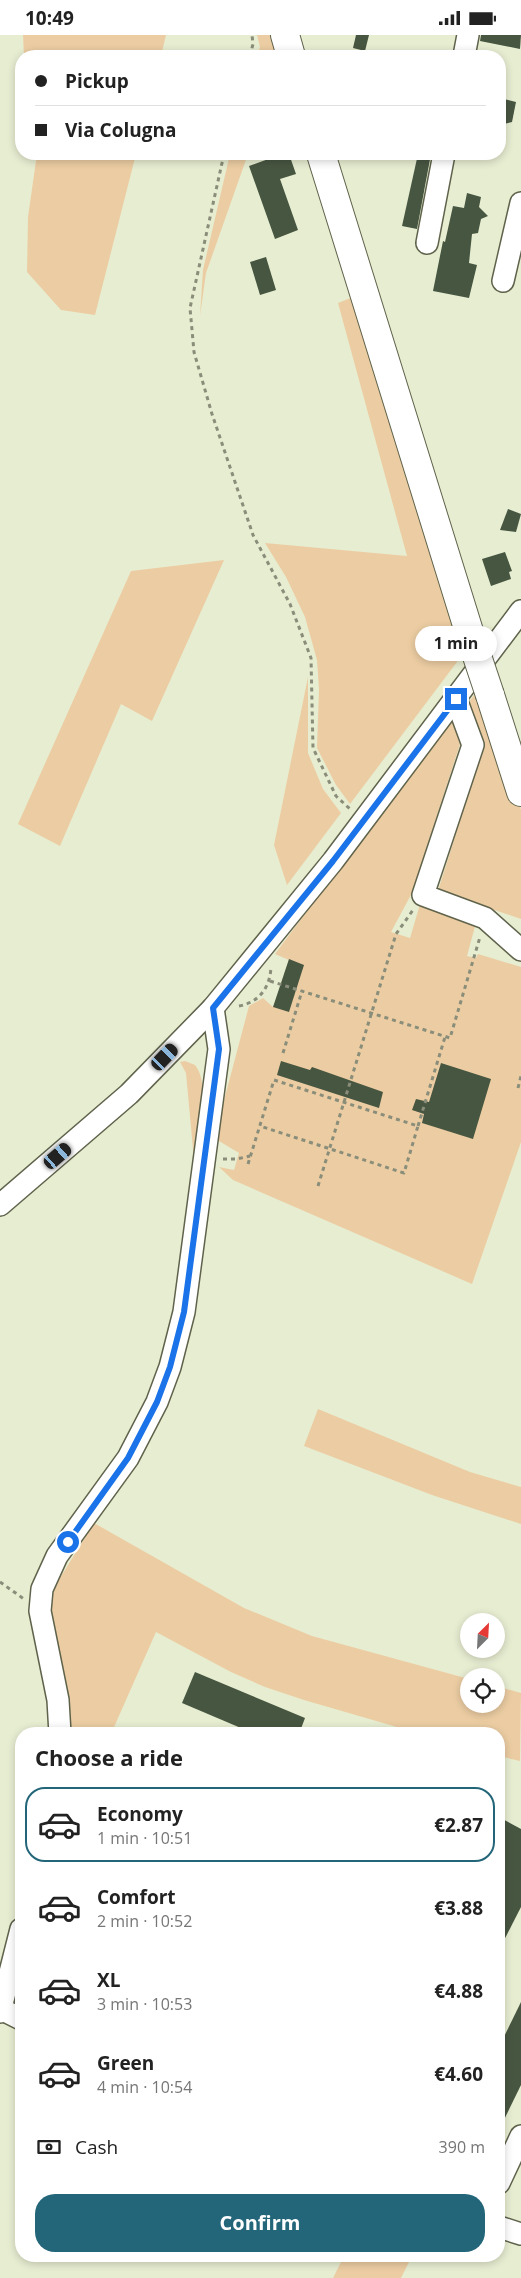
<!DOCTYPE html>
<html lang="en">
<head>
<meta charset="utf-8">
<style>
	body { margin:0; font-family:"Open Sans",sans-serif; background:#f6f6f6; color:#222; height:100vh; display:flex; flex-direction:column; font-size:19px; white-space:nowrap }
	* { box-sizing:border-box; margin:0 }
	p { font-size:16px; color:#767676 }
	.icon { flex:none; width:28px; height:28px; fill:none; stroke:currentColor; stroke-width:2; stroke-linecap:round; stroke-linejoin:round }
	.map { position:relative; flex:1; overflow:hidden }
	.drawer { position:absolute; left:15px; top:1692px; width:490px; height:535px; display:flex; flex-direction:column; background:#fff; border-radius:20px; box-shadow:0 2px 8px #0003 }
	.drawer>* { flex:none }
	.banner { position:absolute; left:15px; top:15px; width:491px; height:110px; border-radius:20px; box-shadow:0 2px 8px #0003; display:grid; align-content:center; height:110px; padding:0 20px; background:#fff }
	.needle { width:32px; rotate:24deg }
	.buttons { position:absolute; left:460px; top:1578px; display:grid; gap:10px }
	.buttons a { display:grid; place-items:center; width:45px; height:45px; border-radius:50%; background:#fff; box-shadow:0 2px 8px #0003; font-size:25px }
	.end { position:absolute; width:22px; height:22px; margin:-11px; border:6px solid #1a73e8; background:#fff; box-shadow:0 0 0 2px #fff }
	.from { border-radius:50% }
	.bubble { position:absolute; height:35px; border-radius:18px; background:#fff; box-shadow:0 2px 8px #0003; font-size:16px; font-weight:700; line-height:35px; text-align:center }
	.car { position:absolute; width:15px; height:30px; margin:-15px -8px; border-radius:6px; box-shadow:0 0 4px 1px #0007; background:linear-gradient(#222 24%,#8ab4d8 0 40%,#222 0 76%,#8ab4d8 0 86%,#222 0) }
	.banner b { display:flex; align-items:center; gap:18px; height:48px; font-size:19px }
	.banner b+b { border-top:1px solid #e0e0e0 }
	.banner i { width:12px; height:12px; background:#222 }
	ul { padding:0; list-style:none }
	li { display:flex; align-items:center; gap:15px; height:75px; margin:0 10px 8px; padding:0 10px; border:2px solid transparent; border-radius:20px }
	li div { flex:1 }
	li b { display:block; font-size:19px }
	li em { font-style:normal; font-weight:700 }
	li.active { border-color:#246679 }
	li>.icon { width:45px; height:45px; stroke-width:1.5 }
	h2 { padding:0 20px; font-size:22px; line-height:60px }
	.pay { display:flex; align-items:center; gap:12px; height:55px; padding:0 20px; font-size:19px }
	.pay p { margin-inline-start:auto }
	.action { display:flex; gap:10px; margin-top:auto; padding:10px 20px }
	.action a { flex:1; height:58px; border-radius:20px; background:#246679; color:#fff; font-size:20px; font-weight:700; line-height:58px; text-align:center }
	.status { display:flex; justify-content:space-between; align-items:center; height:35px; padding:0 25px; background:#fff; direction:ltr }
	.status svg { height:14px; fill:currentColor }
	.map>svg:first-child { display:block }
</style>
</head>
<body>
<div class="status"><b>10:49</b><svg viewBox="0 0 49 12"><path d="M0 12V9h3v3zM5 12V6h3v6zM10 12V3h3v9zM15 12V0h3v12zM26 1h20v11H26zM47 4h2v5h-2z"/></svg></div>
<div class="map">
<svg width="521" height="2243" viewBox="0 0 521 2243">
	<rect width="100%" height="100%" fill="#e7edd1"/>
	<g fill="#eccda3">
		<polygon points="23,0 166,0 161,21 24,21"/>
		<polygon points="257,0 276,0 283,21 257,21 260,12"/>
		<polygon points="37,119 136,119 95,280 61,275 27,237 28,182"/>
		<polygon points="230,119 248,119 206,238 200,281 203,235"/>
		<polygon points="353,262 466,615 350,769 336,750 317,713 319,654 317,625 305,582 286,542 265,508 407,521 338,268"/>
		<polygon points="224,525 152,686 121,669 60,811 18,789 131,536"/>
		<polygon points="308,642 308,718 323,754 341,778 287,850 274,810"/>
		<polygon points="481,650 521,775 521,884 438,856 482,715 469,667"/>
		<polygon points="451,683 461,706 412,858 391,897 410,903 421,866 477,884 467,921 476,923 478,919 521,932 521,1107 472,1249 233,1145 219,1132 234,1135 239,1118 214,1103 249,971 263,963 273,972 285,940 284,939 289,925 275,919"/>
		<path d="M185 1026 195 1030C211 1049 199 1101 194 1125L186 1038 180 1027Z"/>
		<polygon points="318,1374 470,1437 521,1452 521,1489 432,1460 304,1411"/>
		<polygon points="94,1488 244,1573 312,1601 469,1644 469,1669 496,1669 496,1651 521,1658 520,1726 499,1721 499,1699 421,1699 304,1665 265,1652 231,1637 156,1597 111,1699 69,1699 70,1678 49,1571 55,1551"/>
		<polygon points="344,2221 412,2221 401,2243 333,2243"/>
	</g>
	<g fill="#475641">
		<polygon points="356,0 369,0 365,16 353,13"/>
		<polygon points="481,0 521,0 520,14 480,6"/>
		<polygon points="500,63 516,67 512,87 500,90"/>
		<polygon points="282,119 289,119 296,139 280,144 298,195 275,204 249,131"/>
		<polygon points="418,119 431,119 417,194 402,191"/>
		<polygon points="467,158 481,162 479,172 488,181 481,184 478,198 472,199 469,228 477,230 469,263 433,256 443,206 445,207 453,171 464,173"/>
		<polygon points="266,222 276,255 260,260 250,227"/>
		<polygon points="508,474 521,479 516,497 500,495"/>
		<polygon points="505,517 512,536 509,537 511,544 491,551 482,524"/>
		<polygon points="289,924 304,930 289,977 273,972"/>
		<polygon points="281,1026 310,1035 312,1032 383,1057 379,1073 277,1040"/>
		<polygon points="441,1028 491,1044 473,1104 422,1088 424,1079 412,1075 416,1064 429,1067"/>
		<polygon points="195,1637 305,1683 299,1699 255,1699 182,1668"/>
		<polygon points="499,1782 521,1794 521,1872 499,1915"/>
		<polygon points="521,1967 521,2050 499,2095 499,2012"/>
	</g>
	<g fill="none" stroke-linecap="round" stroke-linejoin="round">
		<defs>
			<g id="minor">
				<polyline points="464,21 468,0"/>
				<polyline points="427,208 444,119"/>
				<polyline points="503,246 521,168"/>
				<polyline points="456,664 473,710 423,860 485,883 521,915"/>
				<polyline points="0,1170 129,1059 213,973 333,826 521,576"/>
				<polyline points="60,1699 58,1665 40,1576 42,1554 57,1521 128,1423 157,1367 170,1332 184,1277 219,1014 213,973"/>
				<polyline points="1,1974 21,1984"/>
				<polyline points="0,1977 21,1894"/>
				<polyline points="499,2148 521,2101"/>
				<polyline points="499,2192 521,2199"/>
			</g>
			<g id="major">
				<polyline points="285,0 291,21"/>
				<polyline points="321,119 471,603"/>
				<polyline points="490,660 521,757"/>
			</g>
		</defs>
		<use href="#minor" stroke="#5f634b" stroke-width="24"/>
		<use href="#major" stroke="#5f634b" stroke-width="30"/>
		<g stroke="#898d79" stroke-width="3" stroke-dasharray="4 4" stroke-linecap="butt">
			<polyline points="250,21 253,9 252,0"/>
			<polyline points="224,119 190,273 194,317 212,379 253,500 290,569 311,623 313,713 336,761 350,774"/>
			<polyline points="270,946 450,1003 480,902"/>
			<path d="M239 971C260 967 270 952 271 932"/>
			<polyline points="283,1018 302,956"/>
			<polyline points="518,1053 521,1041"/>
			<polyline points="418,1091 445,1002"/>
			<polyline points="223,1124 237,1124 250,1121"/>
			<polyline points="248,1129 274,1045 418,1091 404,1138 260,1091"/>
			<polyline points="318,1151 396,899 413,875"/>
			<polyline points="0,1547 24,1564"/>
		</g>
		<use href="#minor" stroke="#fff" stroke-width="21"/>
		<use href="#major" stroke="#fff" stroke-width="28"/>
		<defs>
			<polyline id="major-bridge" points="471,603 490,660"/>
		</defs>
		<use href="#major-bridge" stroke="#5f634b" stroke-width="30" stroke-linecap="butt"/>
		<use href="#major-bridge" stroke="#fff" stroke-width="28"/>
	</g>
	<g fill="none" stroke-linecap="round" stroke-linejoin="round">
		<polyline stroke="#1a73e8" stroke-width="6" points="68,1507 128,1423 157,1367 170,1332 184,1277 219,1014 213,973 333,826 456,664"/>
	</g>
</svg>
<div class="buttons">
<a><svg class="needle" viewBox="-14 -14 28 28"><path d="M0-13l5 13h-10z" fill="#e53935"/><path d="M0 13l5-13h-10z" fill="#767676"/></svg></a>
<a><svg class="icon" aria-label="locate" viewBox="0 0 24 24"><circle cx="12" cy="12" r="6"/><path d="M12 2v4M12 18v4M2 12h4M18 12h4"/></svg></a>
</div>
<i class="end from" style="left:68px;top:1507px"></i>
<i class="end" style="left:456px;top:664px"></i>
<div class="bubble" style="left:415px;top:591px;width:82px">1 min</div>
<i class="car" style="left:165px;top:1022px;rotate:44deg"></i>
<i class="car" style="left:58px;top:1121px;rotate:49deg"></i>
<div class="banner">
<b><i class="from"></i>Pickup</b>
<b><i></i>Via Colugna</b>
</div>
<section class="drawer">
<h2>Choose a ride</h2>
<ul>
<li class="active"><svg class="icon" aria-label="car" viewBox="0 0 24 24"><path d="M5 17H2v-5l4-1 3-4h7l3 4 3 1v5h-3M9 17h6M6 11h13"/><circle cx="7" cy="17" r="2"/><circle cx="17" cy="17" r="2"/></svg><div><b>Economy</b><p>1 min · 10:51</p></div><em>€2.87</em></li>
<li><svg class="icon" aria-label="car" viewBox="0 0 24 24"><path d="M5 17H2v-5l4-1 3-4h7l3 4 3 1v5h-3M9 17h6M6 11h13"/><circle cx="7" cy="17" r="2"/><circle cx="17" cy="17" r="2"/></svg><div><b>Comfort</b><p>2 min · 10:52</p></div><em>€3.88</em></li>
<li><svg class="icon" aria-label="car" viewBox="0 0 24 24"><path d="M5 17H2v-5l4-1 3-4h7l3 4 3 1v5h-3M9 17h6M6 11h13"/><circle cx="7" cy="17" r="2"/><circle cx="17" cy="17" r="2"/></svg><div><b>XL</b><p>3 min · 10:53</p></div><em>€4.88</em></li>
<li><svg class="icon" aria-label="car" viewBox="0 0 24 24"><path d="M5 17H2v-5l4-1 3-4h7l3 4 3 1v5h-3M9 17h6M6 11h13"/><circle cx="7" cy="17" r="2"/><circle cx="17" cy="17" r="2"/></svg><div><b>Green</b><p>4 min · 10:54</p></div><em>€4.60</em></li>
</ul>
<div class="pay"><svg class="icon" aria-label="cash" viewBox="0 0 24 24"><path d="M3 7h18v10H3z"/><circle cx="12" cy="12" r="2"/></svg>Cash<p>390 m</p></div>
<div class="action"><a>Confirm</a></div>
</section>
</div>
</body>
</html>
